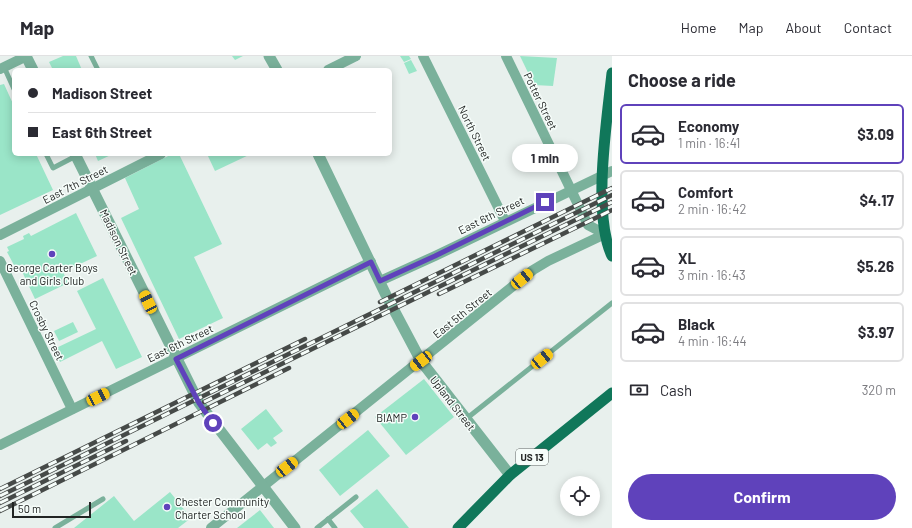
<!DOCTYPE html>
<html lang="en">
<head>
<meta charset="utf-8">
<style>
	body { margin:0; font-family:Barlow,sans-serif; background:#f7f7f7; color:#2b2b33; height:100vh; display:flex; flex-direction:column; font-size:15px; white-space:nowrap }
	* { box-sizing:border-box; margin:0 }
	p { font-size:13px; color:#7c7c81 }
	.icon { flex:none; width:22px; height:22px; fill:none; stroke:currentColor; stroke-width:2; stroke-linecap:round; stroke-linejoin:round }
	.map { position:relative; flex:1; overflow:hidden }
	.side { display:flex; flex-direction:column; background:#fff; width:300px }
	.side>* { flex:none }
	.hud { position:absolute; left:12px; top:12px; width:380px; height:88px; border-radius:6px; box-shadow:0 2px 10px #0003; display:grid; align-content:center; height:88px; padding:0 16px; background:#fff }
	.controls { position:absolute; left:560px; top:420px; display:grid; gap:8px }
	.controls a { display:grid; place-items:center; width:40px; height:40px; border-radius:50%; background:#fff; box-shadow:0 2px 10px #0003; font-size:20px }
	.scale { position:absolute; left:12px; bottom:10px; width:79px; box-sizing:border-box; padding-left:4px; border:2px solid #212423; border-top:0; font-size:11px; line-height:14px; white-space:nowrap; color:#212423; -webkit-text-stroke:3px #f6fdfa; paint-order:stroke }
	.end { position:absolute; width:18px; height:18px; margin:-9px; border:5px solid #5f42bb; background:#fff; box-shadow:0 0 0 2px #fff }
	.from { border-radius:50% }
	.bubble { position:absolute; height:28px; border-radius:14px; background:#fff; box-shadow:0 2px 10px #0003; font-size:13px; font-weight:700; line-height:28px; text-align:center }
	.car { position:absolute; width:12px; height:24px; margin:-12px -6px; border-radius:5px; box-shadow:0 0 3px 1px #0007; background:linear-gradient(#f5c518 24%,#345 0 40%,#f5c518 0 76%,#345 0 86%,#f5c518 0) }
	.hud b { display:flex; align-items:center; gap:14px; height:38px; font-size:15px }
	.hud b+b { border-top:1px solid #e1e1e2 }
	.hud i { width:10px; height:10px; background:#2b2b33 }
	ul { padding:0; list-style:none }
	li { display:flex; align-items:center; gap:12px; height:60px; margin:0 8px 6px; padding:0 8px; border:2px solid #e1e1e2; border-radius:6px }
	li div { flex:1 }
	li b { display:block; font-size:15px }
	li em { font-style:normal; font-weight:700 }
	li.active { border-color:#5f42bb }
	li>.icon { width:36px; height:36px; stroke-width:1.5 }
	h2 { padding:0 16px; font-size:18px; line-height:48px }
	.pay { display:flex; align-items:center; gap:10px; height:44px; padding:0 16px; font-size:15px }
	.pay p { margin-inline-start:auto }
	.cta { display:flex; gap:8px; margin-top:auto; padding:8px 16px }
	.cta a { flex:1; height:46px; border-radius:24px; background:#5f42bb; color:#fff; font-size:16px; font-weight:700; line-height:46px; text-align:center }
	header { display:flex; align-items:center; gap:24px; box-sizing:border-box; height:56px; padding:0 20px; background:#fff; border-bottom:1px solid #e1e1e2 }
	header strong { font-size:19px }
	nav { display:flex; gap:22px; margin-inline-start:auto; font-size:14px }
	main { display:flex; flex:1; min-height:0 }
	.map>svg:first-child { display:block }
</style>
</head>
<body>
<header>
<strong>Map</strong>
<nav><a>Home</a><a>Map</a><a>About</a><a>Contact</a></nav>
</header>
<main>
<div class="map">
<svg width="612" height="472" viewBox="0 0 612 472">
	<rect width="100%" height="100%" fill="#e8f0ed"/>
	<g fill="#9ae5c8">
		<polygon points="63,0 76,0 82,14 53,14 49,6"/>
		<polygon points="232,0 243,0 235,4"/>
		<polygon points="400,0 409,0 411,3 404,6"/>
		<polygon points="520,0 557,2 553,30 534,29"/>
		<polygon points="411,4 417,15 409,18 404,7"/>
		<polygon points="4,28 14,50 14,98 36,98 53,134 0,159 0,29"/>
		<polygon points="95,98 113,98 98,105"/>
		<polygon points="172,98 179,98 222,188 194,201 223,262 179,283 121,162 139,153 125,122"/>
		<polygon points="207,98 251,98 215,115"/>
		<polygon points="76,157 97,200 63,216 68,227 35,243 19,209 15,211 7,196 9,195 7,191 24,183 23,180 29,177 31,180"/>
		<polygon points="103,222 142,301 116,313 102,285 60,306 54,293 96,273 77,235"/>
		<polygon points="73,266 78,276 59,285 54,275"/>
		<polygon points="424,323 454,361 406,399 375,361"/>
		<polygon points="266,353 283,375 273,382 277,387 271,391 267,387 258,394 241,373"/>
		<polygon points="368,374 390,400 340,440 319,414"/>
		<polygon points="377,433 409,472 364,472 350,455"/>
		<polygon points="170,436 191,462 178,472 74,472 114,440 134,465"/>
		<polygon points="260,454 274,472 237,472"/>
	</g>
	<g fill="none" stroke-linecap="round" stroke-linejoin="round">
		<g stroke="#7ab19b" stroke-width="5">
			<polyline points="91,0 98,14"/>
			<polyline points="4,11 14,33"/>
			<polyline points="46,98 53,112 76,100"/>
			<polyline points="466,363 612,247"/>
			<polyline points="328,463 335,472"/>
			<polyline points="55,472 103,443"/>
			<polyline points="317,472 356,441"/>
		</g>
		<g stroke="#7ab19b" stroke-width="10">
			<polyline points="423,0 505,165"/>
			<polyline points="506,0 588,169 605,178"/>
			<polyline points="0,13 27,0"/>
			<polyline points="328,14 356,0"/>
			<polyline points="0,179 161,98"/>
			<polyline points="0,205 72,353"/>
			<polyline points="380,225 435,200 612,115"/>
			<polyline points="0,389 371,206"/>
			<polyline points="211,472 533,214 548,205 605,178"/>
		</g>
		<g stroke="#7ab19b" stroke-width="11">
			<polyline points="26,0 33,14"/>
			<polyline points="269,0 277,14"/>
			<polyline points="75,98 199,347 295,472"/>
			<polyline points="318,98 386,239 421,305 510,419"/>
		</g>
		<g stroke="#10775a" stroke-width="11">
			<path d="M612 17C607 64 592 158 612 200"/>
			<polyline points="458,472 510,419 612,337"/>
		</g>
		<defs>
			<g id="rail">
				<polyline points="439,238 612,154"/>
				<polyline points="380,246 612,132"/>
				<polyline points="204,346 612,146"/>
				<polyline points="0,433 305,283"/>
				<polyline points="0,440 612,139"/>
				<polyline points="0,447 126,385"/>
				<polyline points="0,455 289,312"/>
			</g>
		</defs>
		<use href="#rail" stroke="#464a48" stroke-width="4.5"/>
		<use href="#rail" stroke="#f6fdfa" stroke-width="3" stroke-dasharray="9" stroke-linecap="butt"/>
	</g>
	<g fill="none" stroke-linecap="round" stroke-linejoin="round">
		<polyline stroke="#5f42bb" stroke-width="5" points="213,367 199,347 176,303 371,206 380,225 435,200 545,146"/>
	</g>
	<g fill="#5f42bb" stroke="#f6fdfa" stroke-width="1.5">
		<circle cx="52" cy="198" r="4"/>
		<circle cx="415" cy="361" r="4"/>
		<circle cx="167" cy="451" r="4"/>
	</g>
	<g text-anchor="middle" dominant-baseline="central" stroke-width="3" stroke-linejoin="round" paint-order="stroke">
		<rect fill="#f6fdfa" stroke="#616564" stroke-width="1" x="516" y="393" width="32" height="16" rx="3"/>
		<g font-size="10" font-weight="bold" fill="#212423">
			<text x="532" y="401">US 13</text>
		</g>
		<g font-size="11" fill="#212423" stroke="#f6fdfa">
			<text transform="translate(541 45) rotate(64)">Potter Street</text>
			<text transform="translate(475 77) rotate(64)">North Street</text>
			<text transform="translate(75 128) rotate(-27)">East 7th Street</text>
			<text transform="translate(491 159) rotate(-26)">East 6th Street</text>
			<text transform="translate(119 186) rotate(64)">Madison Street</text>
			<text transform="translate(462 257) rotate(-39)">East 5th Street</text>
			<text transform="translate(47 274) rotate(64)">Crosby Street</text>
			<text transform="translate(180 287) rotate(-26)">East 6th Street</text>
			<text transform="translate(453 347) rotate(52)">Upland Street</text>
		</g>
		<g font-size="11" fill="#212423" stroke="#f6fdfa">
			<text x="52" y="211">George Carter Boys<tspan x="52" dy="13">and Girls Club</tspan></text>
			<text x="407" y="361" text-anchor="end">BIAMP</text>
			<text x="175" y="445" text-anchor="start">Chester Community<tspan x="175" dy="13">Charter School</tspan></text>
		</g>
	</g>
</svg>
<div class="controls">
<a><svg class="icon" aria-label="locate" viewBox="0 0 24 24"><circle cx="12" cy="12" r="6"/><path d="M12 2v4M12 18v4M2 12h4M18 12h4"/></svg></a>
</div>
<div class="scale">50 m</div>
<i class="end from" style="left:213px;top:367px"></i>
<i class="end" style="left:545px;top:146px"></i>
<div class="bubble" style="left:512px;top:88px;width:66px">1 min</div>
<i class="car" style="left:522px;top:223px;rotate:51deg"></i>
<i class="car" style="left:148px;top:246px;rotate:334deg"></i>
<i class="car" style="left:542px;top:303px;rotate:51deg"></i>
<i class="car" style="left:421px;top:305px;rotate:232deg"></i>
<i class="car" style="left:98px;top:341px;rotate:64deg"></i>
<i class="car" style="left:348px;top:363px;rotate:52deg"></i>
<i class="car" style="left:287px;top:411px;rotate:52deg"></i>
<div class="hud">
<b><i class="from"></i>Madison Street</b>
<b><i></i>East 6th Street</b>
</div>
</div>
<section class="side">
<h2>Choose a ride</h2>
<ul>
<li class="active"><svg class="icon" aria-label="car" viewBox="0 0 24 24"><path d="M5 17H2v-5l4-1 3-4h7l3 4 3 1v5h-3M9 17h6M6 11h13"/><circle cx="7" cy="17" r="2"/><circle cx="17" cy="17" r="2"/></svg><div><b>Economy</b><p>1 min · 16:41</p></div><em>$3.09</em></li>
<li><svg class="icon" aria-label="car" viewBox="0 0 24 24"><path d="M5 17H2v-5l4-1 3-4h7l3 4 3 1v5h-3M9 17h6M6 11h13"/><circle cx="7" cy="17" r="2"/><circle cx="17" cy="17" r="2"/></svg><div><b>Comfort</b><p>2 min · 16:42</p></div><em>$4.17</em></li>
<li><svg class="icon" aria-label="car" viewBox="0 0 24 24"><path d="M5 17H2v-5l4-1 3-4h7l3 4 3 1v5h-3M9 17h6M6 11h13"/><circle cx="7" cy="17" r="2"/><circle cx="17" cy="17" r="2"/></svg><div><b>XL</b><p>3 min · 16:43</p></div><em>$5.26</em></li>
<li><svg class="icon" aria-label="car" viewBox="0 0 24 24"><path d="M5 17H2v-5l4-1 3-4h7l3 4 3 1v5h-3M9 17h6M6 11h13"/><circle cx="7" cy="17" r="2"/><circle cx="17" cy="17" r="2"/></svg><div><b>Black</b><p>4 min · 16:44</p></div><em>$3.97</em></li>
</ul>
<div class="pay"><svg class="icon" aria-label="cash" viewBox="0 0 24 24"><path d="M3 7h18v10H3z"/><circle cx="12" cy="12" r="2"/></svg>Cash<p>320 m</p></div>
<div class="cta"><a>Confirm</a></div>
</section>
</main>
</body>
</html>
